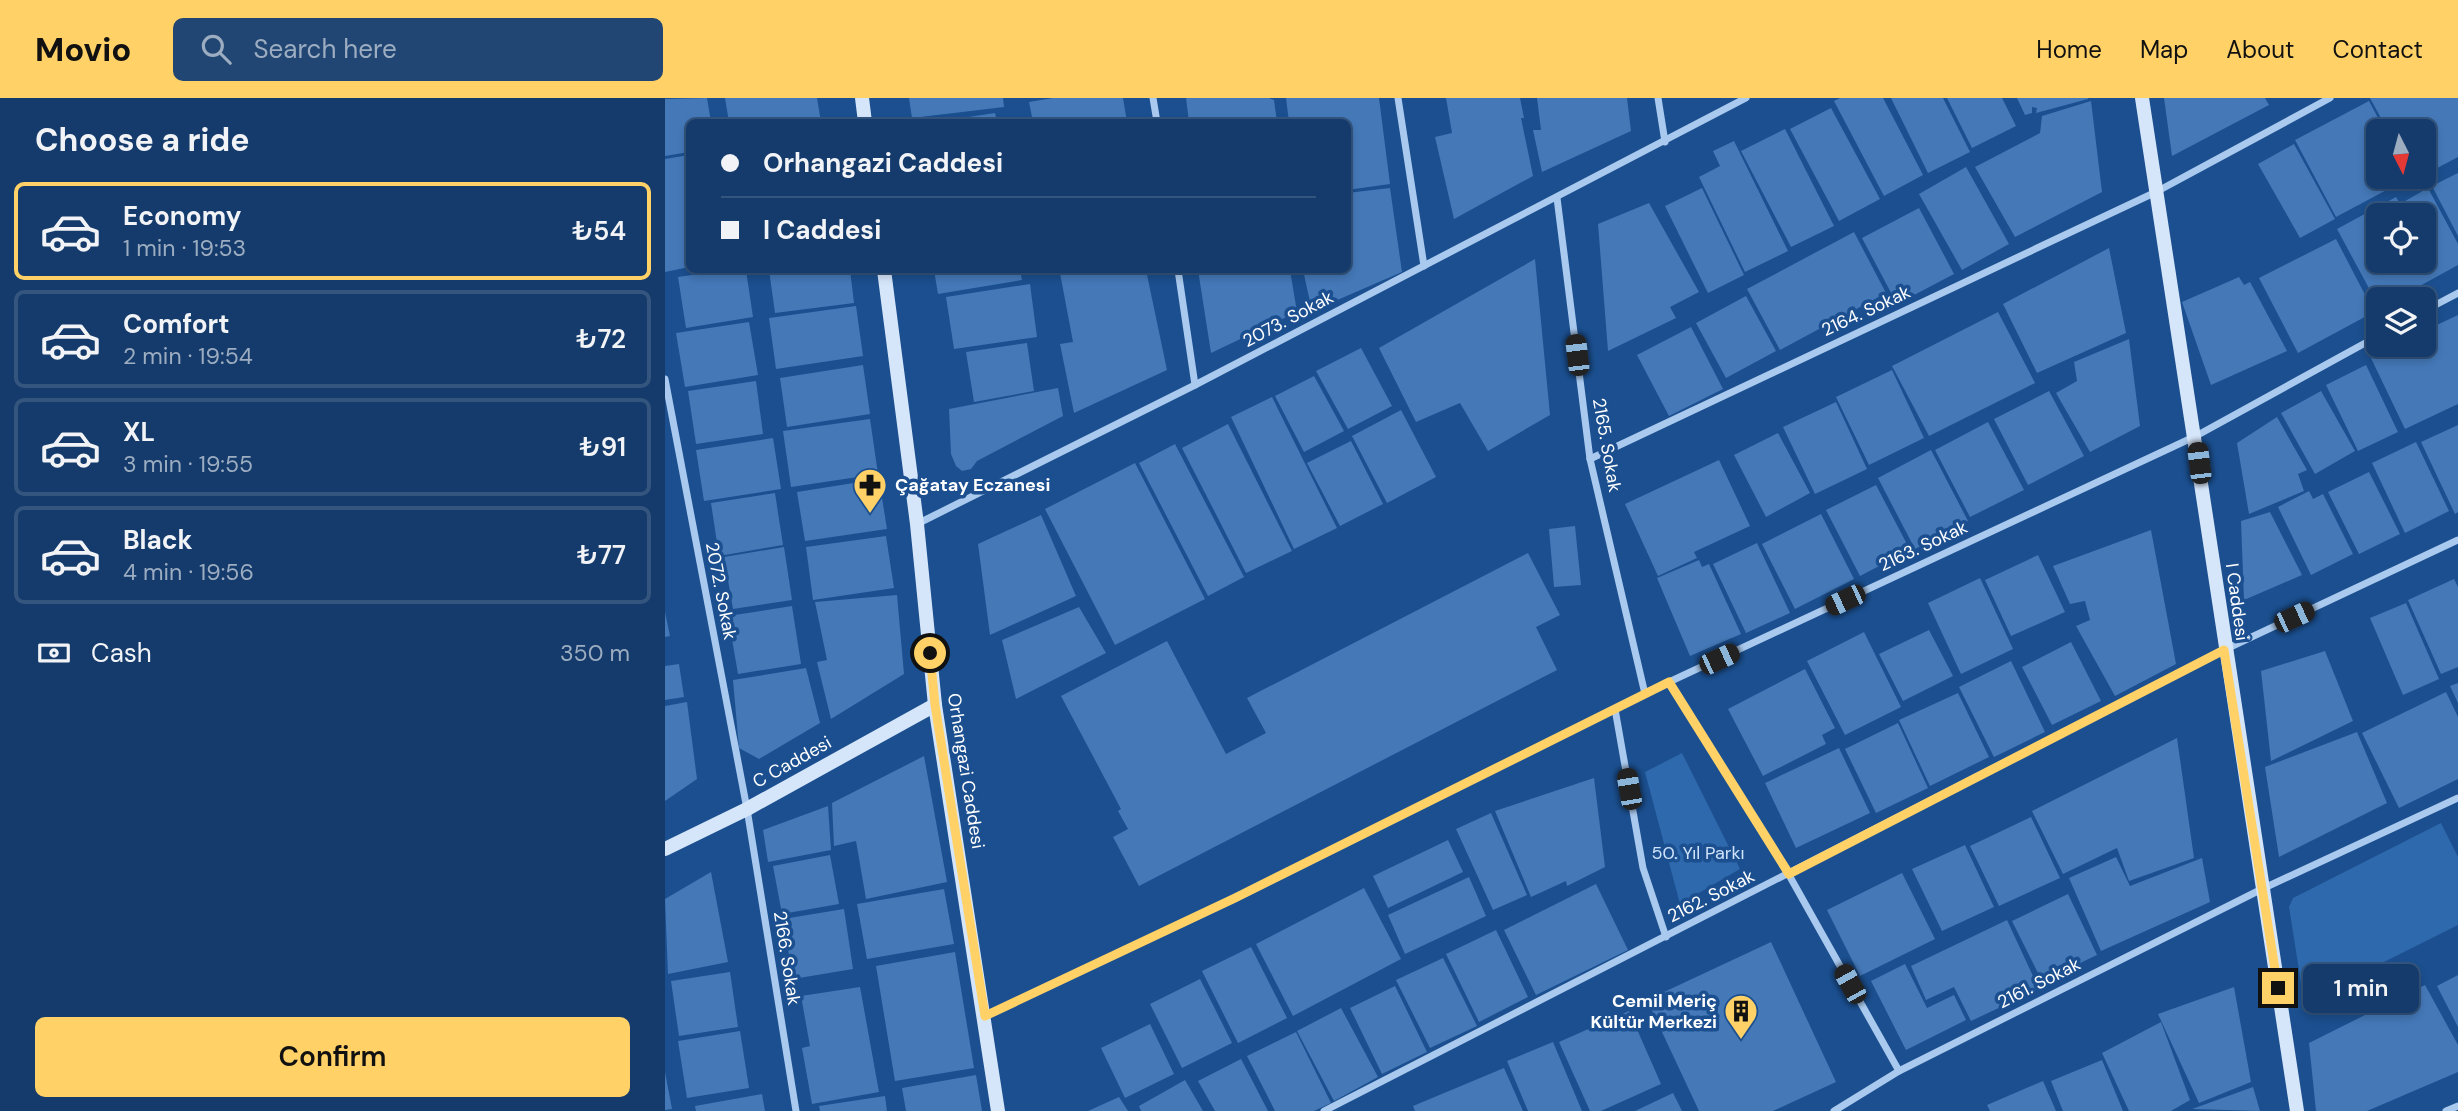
<!DOCTYPE html>
<html lang="en">
<head>
<meta charset="utf-8">
<style>
	body { margin:0; font-family:"DM Sans",sans-serif; background:#214673; color:#f1f3f6; height:100vh; display:flex; flex-direction:column; font-size:26px; white-space:nowrap }
	* { box-sizing:border-box; margin:0 }
	p { font-size:23px; color:#9dadc1 }
	.icon { flex:none; width:38px; height:38px; fill:none; stroke:currentColor; stroke-width:2; stroke-linecap:round; stroke-linejoin:round }
	.map { position:relative; flex:1; overflow:hidden }
	.panel { display:flex; flex-direction:column; background:#143b6b; width:665px }
	.panel>* { flex:none }
	.guide { position:absolute; left:21px; top:21px; width:665px; height:154px; border-radius:10px; box-shadow:0 4px 10px #0003,0 0 0 2px #33557e; display:grid; align-content:center; height:154px; padding:0 35px; background:#143b6b }
	.needle { width:46px; rotate:174deg }
	.controls { position:absolute; left:1701px; top:21px; display:grid; gap:14px }
	.controls a { display:grid; place-items:center; width:70px; height:70px; border-radius:10px; background:#143b6b; box-shadow:0 4px 10px #0003,0 0 0 2px #33557e; font-size:35px }
	.end { position:absolute; width:32px; height:32px; margin:-16px; border:9px solid #ffd166; background:#111; box-shadow:0 0 0 4px #111 }
	.from { border-radius:50% }
	.bubble { position:absolute; height:49px; border-radius:10px; background:#143b6b; box-shadow:0 4px 10px #0003,0 0 0 2px #33557e; font-size:23px; font-weight:600; line-height:49px; text-align:center }
	.car { position:absolute; width:21px; height:42px; margin:-21px -10px; border-radius:9px; box-shadow:0 0 5px 2px #0007; background:linear-gradient(#222 24%,#8ab4d8 0 40%,#222 0 76%,#8ab4d8 0 86%,#222 0) }
	.guide b { display:flex; align-items:center; gap:24px; height:66px; font-size:26px }
	.guide b+b { border-top:2px solid #33557e }
	.guide i { width:18px; height:18px; background:#f1f3f6 }
	ul { padding:0; list-style:none }
	li { display:flex; align-items:center; gap:21px; height:98px; margin:0 14px 10px; padding:0 21px; border:4px solid #33557e; border-radius:10px }
	li div { flex:1 }
	li b { display:block; font-size:26px }
	li em { font-style:normal; font-weight:600 }
	li.active { border-color:#ffd166 }
	li>.icon { width:63px; height:63px; stroke-width:1.5 }
	h2 { padding:0 35px; font-size:32px; line-height:84px }
	.pay { display:flex; align-items:center; gap:18px; height:77px; padding:0 35px; font-size:26px }
	.pay p { margin-inline-start:auto }
	.action { display:flex; gap:14px; margin-top:auto; padding:14px 35px }
	.action a { flex:1; height:80px; border-radius:10px; background:#ffd166; color:#111; font-size:28px; font-weight:600; line-height:80px; text-align:center }
	header { display:flex; align-items:center; gap:42px; box-sizing:border-box; height:98px; padding:0 35px; background:#ffd166; color:#111 }
	header strong { font-size:33px }
	nav { display:flex; gap:38px; margin-inline-start:auto; font-size:24px }
	.search { width:490px; height:63px; background:#214673; display:flex; align-items:center; gap:18px; box-sizing:border-box; padding:0 24px; border-radius:10px; color:#9dadc1; font-size:26px }
	main { display:flex; flex:1; min-height:0 }
	.map>svg:first-child { display:block }
</style>
</head>
<body>
<header>
<strong>Movio</strong>
<div class="search"><svg class="icon" aria-label="search" viewBox="0 0 24 24"><circle cx="10" cy="10" r="6"/><path d="M15 15l6 6"/></svg>Search here</div>
<nav><a>Home</a><a>Map</a><a>About</a><a>Contact</a></nav>
</header>
<main>
<section class="panel">
<h2>Choose a ride</h2>
<ul>
<li class="active"><svg class="icon" aria-label="car" viewBox="0 0 24 24"><path d="M5 17H2v-5l4-1 3-4h7l3 4 3 1v5h-3M9 17h6M6 11h13"/><circle cx="7" cy="17" r="2"/><circle cx="17" cy="17" r="2"/></svg><div><b>Economy</b><p>1 min · 19:53</p></div><em>₺54</em></li>
<li><svg class="icon" aria-label="car" viewBox="0 0 24 24"><path d="M5 17H2v-5l4-1 3-4h7l3 4 3 1v5h-3M9 17h6M6 11h13"/><circle cx="7" cy="17" r="2"/><circle cx="17" cy="17" r="2"/></svg><div><b>Comfort</b><p>2 min · 19:54</p></div><em>₺72</em></li>
<li><svg class="icon" aria-label="car" viewBox="0 0 24 24"><path d="M5 17H2v-5l4-1 3-4h7l3 4 3 1v5h-3M9 17h6M6 11h13"/><circle cx="7" cy="17" r="2"/><circle cx="17" cy="17" r="2"/></svg><div><b>XL</b><p>3 min · 19:55</p></div><em>₺91</em></li>
<li><svg class="icon" aria-label="car" viewBox="0 0 24 24"><path d="M5 17H2v-5l4-1 3-4h7l3 4 3 1v5h-3M9 17h6M6 11h13"/><circle cx="7" cy="17" r="2"/><circle cx="17" cy="17" r="2"/></svg><div><b>Black</b><p>4 min · 19:56</p></div><em>₺77</em></li>
</ul>
<div class="pay"><svg class="icon" aria-label="cash" viewBox="0 0 24 24"><path d="M3 7h18v10H3z"/><circle cx="12" cy="12" r="2"/></svg>Cash<p>350 m</p></div>
<div class="action"><a>Confirm</a></div>
</section>
<div class="map">
<svg width="1793" height="1013" viewBox="0 0 1793 1013">
	<rect width="100%" height="100%" fill="#1b4f8f"/>
	<g fill="#2e69ad">
		<polygon points="1017,655 1075,771 1015,806 980,674"/>
		<polygon points="1776,725 1793,759 1793,827 1639,904 1624,809 1628,800"/>
	</g>
	<g fill="#4478b7" fill-rule="evenodd">
		<polygon points="42,0 46,24 24,24 24,54 0,58 0,1"/>
		<polygon points="60,0 152,0 156,24 64,24"/>
		<polygon points="244,0 338,0 339,9 247,20"/>
		<polygon points="388,0 458,0 462,24 368,24 364,4"/>
		<polygon points="521,0 604,0 609,2 612,24 524,24"/>
		<polygon points="621,0 714,0 725,86 682,92 682,24 624,24"/>
		<polygon points="781,0 855,0 859,20 856,20 868,78 789,121 770,39 787,35"/>
		<polygon points="872,0 962,0 966,33 877,74 868,32 876,32"/>
		<polygon points="1175,0 1218,0 1258,77 1219,98 1169,3"/>
		<polygon points="1226,0 1278,0 1305,54 1263,75"/>
		<polygon points="1282,0 1337,0 1351,28 1307,50"/>
		<polygon points="1352,0 1423,0 1423,1 1371,15 1372,10 1367,9 1367,15 1360,17"/>
		<polygon points="1499,0 1600,0 1604,7 1507,58"/>
		<polygon points="1705,0 1793,0 1793,59 1759,77 1759,33 1723,33"/>
		<polygon points="1426,3 1437,94 1350,139 1310,69 1375,35 1377,18"/>
		<polygon points="1704,3 1720,33 1713,33 1713,79 1746,79 1671,119 1630,42"/>
		<polygon points="1166,10 1215,101 1174,123 1125,31"/>
		<polygon points="330,15 332,24 277,24 277,23"/>
		<polygon points="1120,31 1169,128 1126,149 1076,53"/>
		<polygon points="1069,43 1123,153 1080,174 1034,79 1055,68 1048,53"/>
		<polygon points="1629,46 1670,121 1635,140 1593,66"/>
		<polygon points="24,57 24,169 0,174 0,61"/>
		<polygon points="1301,69 1344,146 1297,172 1254,96"/>
		<polygon points="1793,75 1793,138 1767,88"/>
		<polygon points="725,90 737,174 647,213 638,172 682,172 682,95"/>
		<polygon points="1037,90 1079,177 1043,195 1000,108"/>
		<path d="M1763 90 1793 146V167L1731 201H1713V207L1672 131 1731 99 1735 106ZM1713 117H1759V163H1713Z"/>
		<polygon points="984,105 1034,194 1005,209 1011,220 943,253 933,126"/>
		<polygon points="1254,110 1289,176 1232,206 1197,140"/>
		<polygon points="1189,134 1221,195 1115,252 1082,191"/>
		<polygon points="1671,141 1709,214 1633,255 1594,180"/>
		<polygon points="1444,150 1461,235 1372,275 1338,206"/>
		<polygon points="870,161 885,317 823,353 795,305 751,324 714,250"/>
		<polygon points="60,172 81,172 88,219 21,230 13,179"/>
		<polygon points="104,172 185,172 189,205 110,215"/>
		<polygon points="269,172 355,172 357,182 273,196"/>
		<polygon points="416,172 481,172 502,272 409,315 395,246 408,244 395,175"/>
		<polygon points="533,172 625,172 632,214 546,255"/>
		<polygon points="1574,179 1579,187 1585,184 1622,253 1546,287 1517,204"/>
		<polygon points="365,186 372,239 289,251 281,199"/>
		<polygon points="1081,198 1111,253 1061,280 1031,225"/>
		<polygon points="191,208 198,258 111,271 104,220"/>
		<polygon points="1333,214 1370,285 1264,338 1227,268"/>
		<polygon points="1793,217 1793,306 1740,331 1705,258 1729,247 1759,247 1759,233"/>
		<polygon points="84,224 93,277 20,289 11,235"/>
		<polygon points="1026,229 1058,291 1004,318 972,257"/>
		<polygon points="1464,241 1475,328 1425,354 1391,295 1412,283 1409,264"/>
		<polygon points="362,245 369,293 309,304 301,254"/>
		<polygon points="696,250 727,308 683,331 651,273"/>
		<polygon points="198,267 205,316 122,329 115,280"/>
		<polygon points="1701,267 1733,334 1693,353 1661,287"/>
		<polygon points="1227,272 1259,340 1204,367 1171,299"/>
		<polygon points="649,278 679,333 639,354 610,298"/>
		<polygon points="91,283 98,336 31,346 23,293"/>
		<polygon points="393,290 398,318 312,363 306,371 297,373 291,368 286,356 284,311"/>
		<polygon points="1384,293 1419,358 1363,387 1329,321"/>
		<polygon points="1656,293 1690,353 1650,376 1616,315"/>
		<polygon points="607,299 672,430 629,451 566,319"/>
		<polygon points="1171,304 1202,371 1150,396 1118,329"/>
		<polygon points="736,312 771,379 722,405 687,338"/>
		<polygon points="1612,319 1642,372 1633,376 1639,393 1584,416 1572,345"/>
		<polygon points="205,321 213,376 126,389 118,333"/>
		<polygon points="1323,324 1359,392 1305,419 1270,352"/>
		<polygon points="563,326 627,453 581,475 517,350"/>
		<polygon points="1793,327 1793,414 1790,416 1756,344"/>
		<polygon points="1113,335 1145,395 1101,419 1069,357"/>
		<polygon points="108,340 116,391 39,403 31,352"/>
		<polygon points="686,343 718,406 675,428 642,365"/>
		<polygon points="1751,344 1784,413 1740,435 1707,365"/>
		<polygon points="510,346 579,479 543,498 474,365"/>
		<polygon points="1266,352 1303,423 1250,451 1213,380"/>
		<polygon points="1054,362 1085,428 1029,454 1032,460 993,478 960,406"/>
		<polygon points="470,365 540,501 450,547 380,411"/>
		<polygon points="1704,374 1735,436 1694,456 1663,394"/>
		<polygon points="214,381 222,431 140,443 132,394"/>
		<polygon points="1211,387 1245,452 1195,478 1161,412"/>
		<polygon points="1644,393 1648,401 1658,396 1688,456 1646,477 1613,409"/>
		<polygon points="110,395 118,447 54,458 46,405"/>
		<polygon points="1605,414 1637,477 1579,502 1576,423"/>
		<polygon points="1156,416 1189,481 1130,511 1097,446"/>
		<polygon points="376,417 411,498 325,537 313,446"/>
		<polygon points="910,428 916,487 889,489 884,431"/>
		<polygon points="1486,432 1511,566 1450,598 1411,528 1425,522 1420,503 1405,506 1388,468"/>
		<polygon points="221,438 229,490 148,502 141,449"/>
		<polygon points="1092,445 1125,515 1081,535 1048,466"/>
		<polygon points="119,449 127,502 68,511 59,459"/>
		<polygon points="863,455 895,517 871,529 892,572 474,788 448,739 463,731 453,713 456,711 396,598 502,543 561,656 601,635 582,600"/>
		<polygon points="1373,457 1400,514 1346,538 1320,482"/>
		<polygon points="1034,462 1037,469 1044,466 1076,536 1025,558 992,480"/>
		<polygon points="1315,480 1348,551 1296,576 1263,505"/>
		<polygon points="1789,481 1793,489 1793,569 1776,576 1743,502"/>
		<polygon points="232,497 239,576 166,621 152,564 162,562 150,504"/>
		<polygon points="1741,505 1774,581 1738,597 1705,520"/>
		<polygon points="127,508 136,566 73,576 63,518"/>
		<polygon points="414,509 441,555 351,601 337,542"/>
		<polygon points="0,514 5,538 0,539"/>
		<polygon points="1264,532 1288,578 1238,603 1214,556"/>
		<polygon points="1199,534 1236,609 1180,637 1142,563"/>
		<polygon points="1406,544 1436,603 1387,627 1357,569"/>
		<polygon points="1660,553 1688,623 1606,663 1596,573"/>
		<polygon points="1346,563 1380,634 1329,659 1294,589"/>
		<polygon points="14,566 19,599 0,602 0,568"/>
		<polygon points="141,570 155,625 94,661 74,650 68,582"/>
		<polygon points="1140,571 1170,630 1157,637 1161,646 1098,678 1063,611"/>
		<polygon points="1793,585 1793,605 1785,588"/>
		<polygon points="1781,594 1793,619 1793,681 1734,710 1697,635"/>
		<polygon points="1293,595 1324,659 1265,688 1234,622"/>
		<polygon points="22,604 32,681 0,703 0,608"/>
		<polygon points="1233,625 1263,690 1211,715 1180,651"/>
		<polygon points="1692,634 1722,705 1614,759 1600,669"/>
		<polygon points="1512,640 1529,760 1464,783 1452,750 1398,776 1367,713"/>
		<polygon points="1174,650 1205,715 1131,750 1100,685"/>
		<polygon points="259,658 282,784 201,801 191,743 169,748 167,705"/>
		<polygon points="929,680 940,769 902,788 901,783 866,799 830,713"/>
		<polygon points="163,708 166,752 103,764 98,732"/>
		<polygon points="826,715 862,797 828,812 791,731"/>
		<polygon points="1366,719 1395,780 1334,808 1305,748"/>
		<polygon points="783,742 798,774 723,810 708,778"/>
		<polygon points="1300,747 1329,809 1277,833 1247,771"/>
		<polygon points="165,757 174,806 117,816 108,768"/>
		<polygon points="1451,759 1465,788 1537,760 1545,804 1436,853 1404,780"/>
		<polygon points="46,774 63,864 3,876 0,801"/>
		<polygon points="1237,775 1270,841 1195,878 1162,812"/>
		<polygon points="804,779 821,818 740,856 723,817"/>
		<polygon points="931,786 963,852 871,897 839,832"/>
		<polygon points="699,790 736,861 628,918 591,846"/>
		<polygon points="279,791 289,846 202,861 192,806"/>
		<polygon points="1403,796 1432,857 1377,883 1347,823"/>
		<polygon points="179,811 188,871 128,881 118,821"/>
		<polygon points="1342,822 1374,891 1306,923 1289,889 1261,902 1246,868"/>
		<polygon points="831,832 863,899 814,924 781,856"/>
		<polygon points="1106,844 1171,984 1108,1013 1034,1013 982,902"/>
		<polygon points="586,849 622,920 573,945 537,873"/>
		<polygon points="290,854 309,970 230,983 211,868"/>
		<polygon points="778,860 812,928 765,950 731,882"/>
		<polygon points="1240,866 1262,910 1289,897 1301,922 1241,952 1206,883"/>
		<polygon points="65,874 73,929 14,938 6,883"/>
		<polygon points="1793,877 1793,929 1772,888"/>
		<polygon points="535,881 567,945 517,970 485,906"/>
		<polygon points="1760,887 1793,947 1793,974 1702,1013 1651,1013 1644,945"/>
		<polygon points="730,888 762,954 717,976 685,910"/>
		<polygon points="195,889 214,994 147,1006 137,950 145,948 136,898"/>
		<polygon points="1569,889 1586,984 1534,1005 1493,916"/>
		<polygon points="676,910 713,979 669,1003 632,933"/>
		<polygon points="964,913 996,986 936,1013 925,1013 894,944"/>
		<polygon points="1496,924 1525,1002 1506,1013 1464,1013 1437,955"/>
		<polygon points="485,926 509,976 460,1000 436,950"/>
		<polygon points="75,933 84,990 22,1000 13,943"/>
		<polygon points="631,934 666,1005 649,1013 610,1013 582,958"/>
		<polygon points="888,944 917,1013 863,1013 842,963"/>
		<polygon points="576,961 603,1013 550,1013 533,983"/>
		<polygon points="1437,962 1458,1013 1398,1013 1386,983"/>
		<polygon points="839,970 858,1013 750,1013 748,1008"/>
		<polygon points="0,974 7,1011 0,1012"/>
		<polygon points="311,977 317,1013 241,1013 237,990"/>
		<polygon points="520,982 538,1013 476,1013 474,1008"/>
		<polygon points="1378,983 1391,1013 1325,1013 1322,1007"/>
		<polygon points="1588,989 1595,1013 1527,1011"/>
		<polygon points="1008,995 1017,1013 970,1013"/>
		<polygon points="97,996 100,1013 31,1013 30,1008"/>
		<polygon points="220,998 222,1013 155,1013 154,1008"/>
		<polygon points="454,999 463,1013 423,1013"/>
	</g>
	<g fill="none" stroke-linecap="round" stroke-linejoin="round">
		<g stroke="#a9c9ee" stroke-width="7">
			<polyline points="488,0 492,24"/>
			<polyline points="733,0 759,168"/>
			<polyline points="993,0 1000,44"/>
			<polyline points="892,100 925,361 980,596"/>
			<polyline points="513,172 530,287"/>
			<polyline points="1759,213 1793,195"/>
			<polyline points="0,281 82,711 131,1013"/>
			<polyline points="925,361 1491,94 1665,0"/>
			<polyline points="252,426 530,287 1081,0"/>
			<polyline points="1004,584 1124,777 1234,973"/>
			<polyline points="950,611 978,770 1001,839"/>
			<polyline points="320,918 571,800 1004,584 1531,338 1713,238"/>
			<polyline points="659,1013 1559,552 1793,442"/>
			<polyline points="1169,1013 1234,973 1597,791 1793,700"/>
			<polyline points="1781,1013 1793,1008"/>
		</g>
		<g stroke="#d6e6fa" stroke-width="14">
			<polyline points="197,0 200,24"/>
			<polyline points="1477,0 1632,1013"/>
			<polyline points="219,172 252,426 270,607 333,1013"/>
			<polyline points="0,751 82,711 270,607"/>
		</g>
	</g>
	<g fill="none" stroke-linecap="round" stroke-linejoin="round">
		<polyline stroke="#ffd166" stroke-width="9" points="265,555 270,607 320,918 570,800 1004,584 1124,776 1559,552 1613,890"/>
	</g>
	<defs>
		<symbol id="pharmacy-pin" viewBox="-11 -11 22 30"><path d="M0 17L-7.5 6A9.5 9.5 0 1 1 7.5 6Z" fill="#ffd166" stroke="#1b4f8f"/><path d="M-2-6h4v4h4v4h-4v4h-4v-4h-4v-4h4Z" fill="#111"/></symbol>
		<symbol id="building-pin" viewBox="-11 -11 22 30"><path d="M0 17L-7.5 6A9.5 9.5 0 1 1 7.5 6Z" fill="#ffd166" stroke="#1b4f8f"/><path d="M-4-6H4V6H1V3H-1V6H-4ZM-2.5-4.3h1.7v1.8h-1.7ZM.8-4.3h1.7v1.8H.8ZM-2.5-1h1.7V.8h-1.7ZM.8-1h1.7V.8H.8Z" fill="#111"/></symbol>
	</defs>
	<g fill-rule="evenodd">
		<use href="#pharmacy-pin" x="186" y="368" width="38" height="52"/>
		<use href="#building-pin" x="1057" y="894" width="38" height="52"/>
	</g>
	<g text-anchor="middle" dominant-baseline="central" stroke-width="7" stroke-linejoin="round" paint-order="stroke">
		<g font-size="18" fill="#fff" stroke="#1b4f8f">
			<text transform="translate(1201 213) rotate(-25)">2164. Sokak</text>
			<text transform="translate(623 221) rotate(-28)">2073. Sokak</text>
			<text transform="translate(942 347) rotate(80)">2165. Sokak</text>
			<text transform="translate(1258 448) rotate(-25)">2163. Sokak</text>
			<text transform="translate(56 493) rotate(79)">2072. Sokak</text>
			<text transform="translate(1572 504) rotate(82)">I Caddesi</text>
			<text transform="translate(127 664) rotate(-29)">C Caddesi</text>
			<text transform="translate(301 673) rotate(81)">Orhangazi Caddesi</text>
			<text transform="translate(1046 798) rotate(-27)">2162. Sokak</text>
			<text transform="translate(122 860) rotate(81)">2166. Sokak</text>
			<text transform="translate(1374 885) rotate(-27)">2161. Sokak</text>
		</g>
		<g font-size="18" font-weight="bold" fill="#fff" stroke="#1b4f8f" text-anchor="start">
			<text x="230" y="387">Çağatay Eczanesi</text>
			<text x="1052" y="903" text-anchor="end">Cemil Meriç<tspan x="1052" dy="21">Kültür Merkezi</tspan></text>
		</g>
		<g font-size="18" fill="#cfe3fa" stroke="#1b4f8f">
			<text x="1033" y="755">50. Yıl Parkı</text>
		</g>
	</g>
</svg>
<div class="controls">
<a><svg class="needle" viewBox="-14 -14 28 28"><path d="M0-13l5 13h-10z" fill="#e53935"/><path d="M0 13l5-13h-10z" fill="#9dadc1"/></svg></a>
<a><svg class="icon" aria-label="locate" viewBox="0 0 24 24"><circle cx="12" cy="12" r="6"/><path d="M12 2v4M12 18v4M2 12h4M18 12h4"/></svg></a>
<a><svg class="icon" aria-label="layers" viewBox="0 0 24 24"><path d="M12 4l9 5-9 5-9-5zM3 14l9 5 9-5"/></svg></a>
</div>
<i class="end from" style="left:265px;top:555px"></i>
<i class="end" style="left:1613px;top:890px"></i>
<div class="bubble" style="left:1638px;top:866px;width:116px">1 min</div>
<i class="car" style="left:912px;top:257px;rotate:353deg"></i>
<i class="car" style="left:1534px;top:365px;rotate:353deg"></i>
<i class="car" style="left:1180px;top:502px;rotate:245deg"></i>
<i class="car" style="left:1629px;top:519px;rotate:65deg"></i>
<i class="car" style="left:1054px;top:561px;rotate:65deg"></i>
<i class="car" style="left:964px;top:691px;rotate:350deg"></i>
<i class="car" style="left:1185px;top:886px;rotate:331deg"></i>
<div class="guide">
<b><i class="from"></i>Orhangazi Caddesi</b>
<b><i></i>I Caddesi</b>
</div>
</div>
</main>
</body>
</html>
